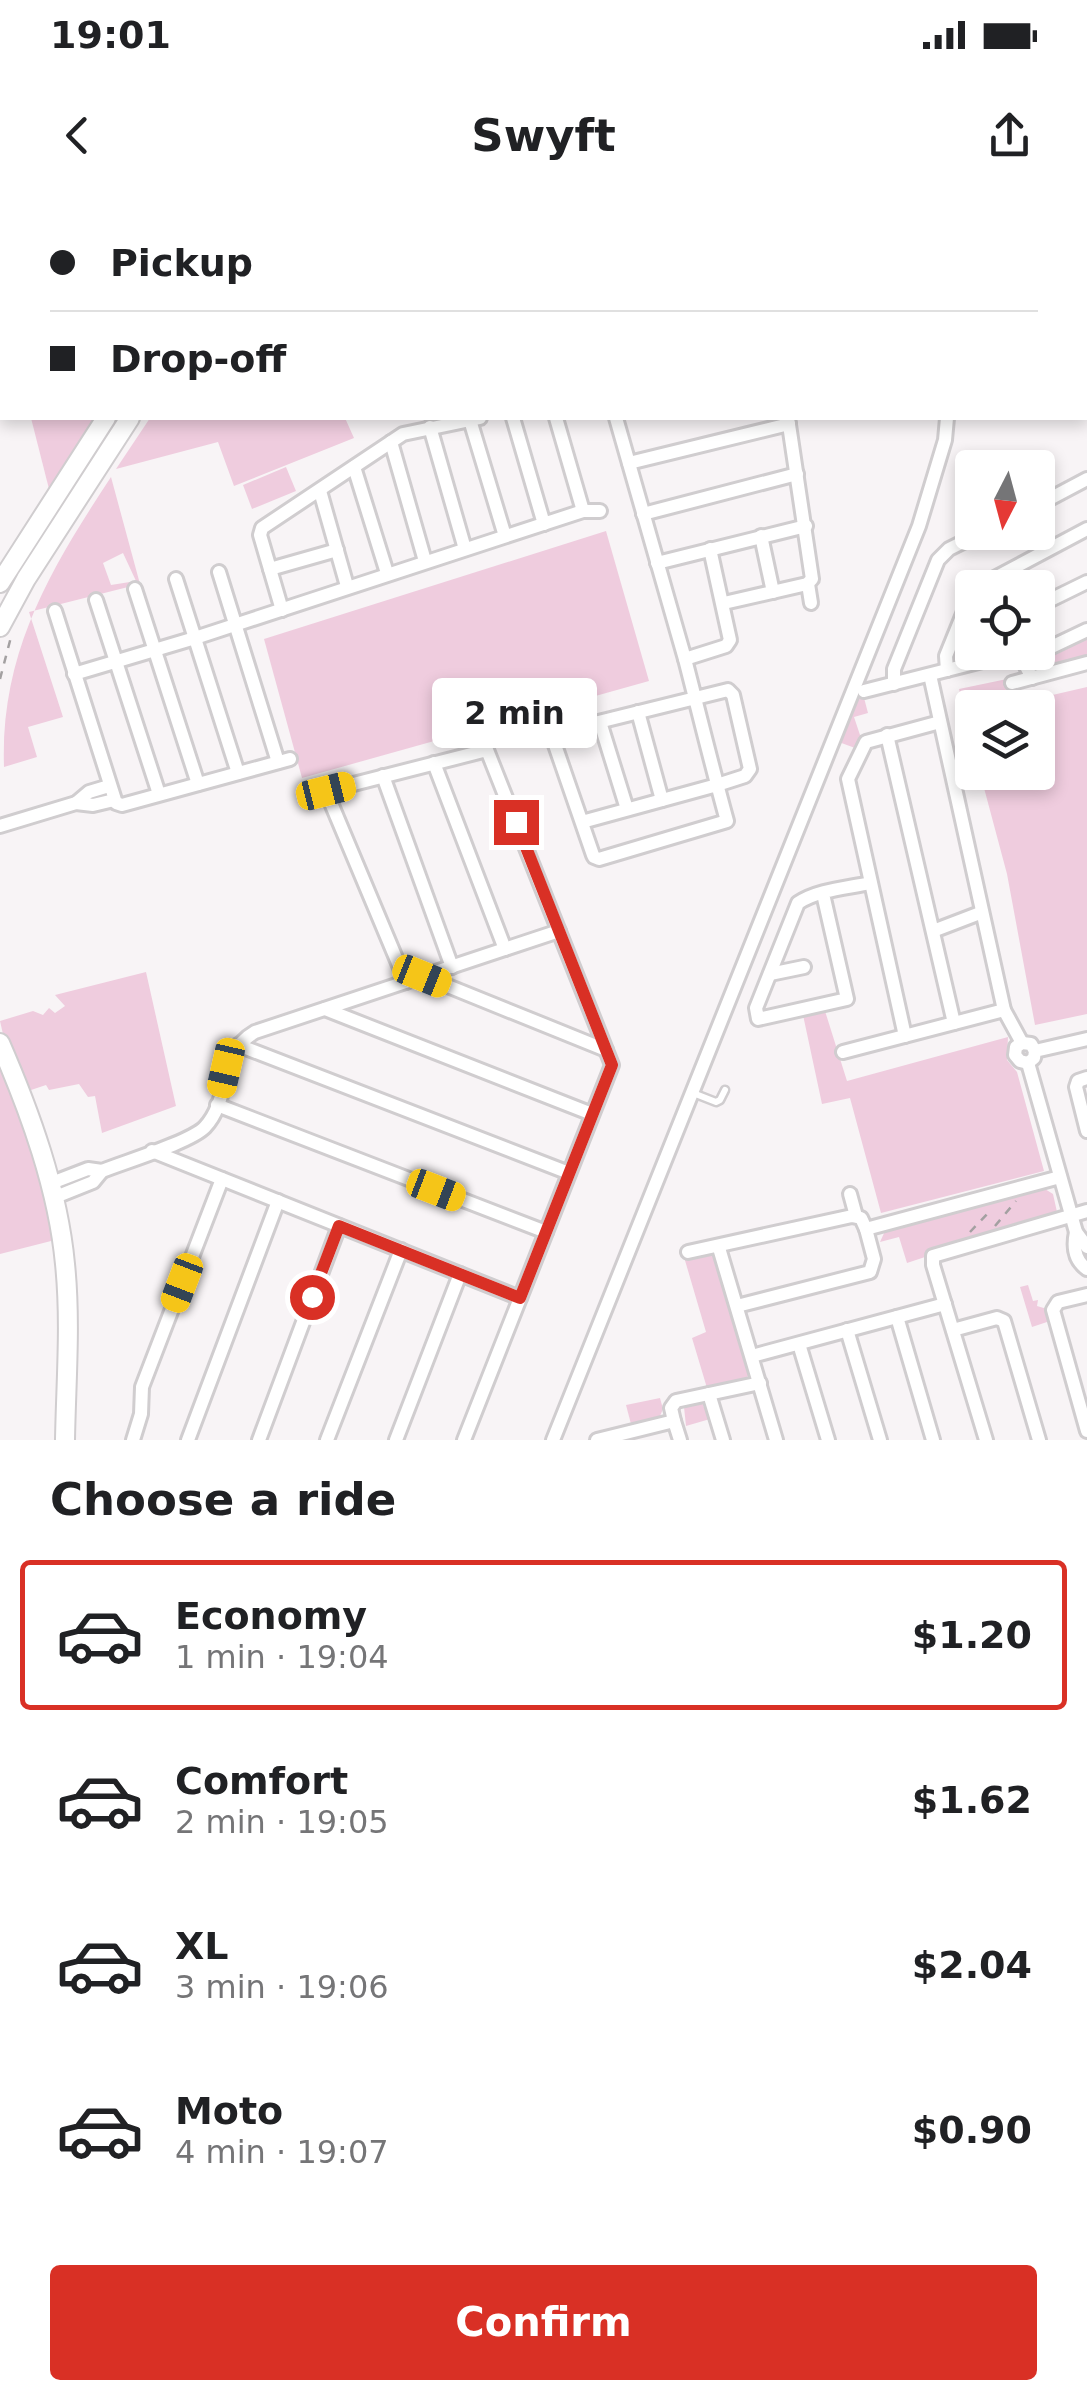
<!DOCTYPE html>
<html lang="en">
<head>
<meta charset="utf-8">
<style>
	body { margin:0; font-family:"DejaVu Sans",sans-serif; background:#f2f2f2; color:#202124; height:100vh; display:flex; flex-direction:column; font-size:38px; white-space:nowrap }
	* { box-sizing:border-box; margin:0 }
	p { font-size:32px; color:#757577 }
	.icon { flex:none; width:55px; height:55px; fill:none; stroke:currentColor; stroke-width:2; stroke-linecap:round; stroke-linejoin:round }
	.map { position:relative; height:1240px; overflow:hidden }
	.side { display:flex; flex-direction:column; background:#fff; flex:1 }
	.side>* { flex:none }
	.guide { position:absolute; left:0px; top:0px; width:1088px; height:220px; box-shadow:0 5px 15px #0003; display:grid; align-content:center; height:220px; padding:0 50px; background:#fff }
	.needle { width:65px; rotate:186deg }
	.fabs { position:absolute; left:955px; top:250px; display:grid; gap:20px }
	.fabs a { display:grid; place-items:center; width:100px; height:100px; border-radius:10px; background:#fff; box-shadow:0 5px 15px #0003; font-size:50px }
	.end { position:absolute; width:45px; height:45px; margin:-22px; border:12px solid #d93025; background:#fff; box-shadow:0 0 0 5px #fff }
	.from { border-radius:50% }
	.bubble { position:absolute; height:70px; border-radius:10px; background:#fff; box-shadow:0 5px 15px #0003; font-size:32px; font-weight:600; line-height:70px; text-align:center }
	.car { position:absolute; width:30px; height:60px; margin:-30px -15px; border-radius:12px; box-shadow:0 0 8px 2px #0007; background:linear-gradient(#f5c518 24%,#345 0 40%,#f5c518 0 76%,#345 0 86%,#f5c518 0) }
	.guide b { display:flex; align-items:center; gap:35px; height:95px; font-size:38px }
	.guide b+b { border-top:2px solid #e0e0e0 }
	.guide i { width:25px; height:25px; background:#202124 }
	ul { padding:0; list-style:none }
	li { display:flex; align-items:center; gap:30px; height:150px; margin:0 20px 15px; padding:0 30px; border:5px solid transparent; border-radius:10px }
	li div { flex:1 }
	li b { display:block; font-size:38px }
	li em { font-style:normal; font-weight:600 }
	li.active { border-color:#d93025 }
	li>.icon { width:90px; height:90px; stroke-width:1.5 }
	h2 { padding:0 50px; font-size:45px; line-height:120px }
	.primary-button { display:flex; gap:20px; margin-top:auto; padding:20px 50px }
	.primary-button a { flex:1; height:115px; border-radius:10px; background:#d93025; color:#fff; font-size:40px; font-weight:600; line-height:115px; text-align:center }
	.status { display:flex; justify-content:space-between; align-items:center; height:70px; padding:0 50px; background:#fff; direction:ltr }
	.status svg { height:28px; fill:currentColor }
	header { display:flex; justify-content:space-between; align-items:center; height:130px; padding:0 50px; background:#fff; font-size:45px; font-weight:600 }
	.map>svg:first-child { display:block }
</style>
</head>
<body>
<div class="status"><b>19:01</b><svg viewBox="0 0 49 12"><path d="M0 12V9h3v3zM5 12V6h3v6zM10 12V3h3v9zM15 12V0h3v12zM26 1h20v11H26zM47 4h2v5h-2z"/></svg></div>
<header><svg class="icon" aria-label="back" viewBox="0 0 24 24"><path d="M15 5l-7 7 7 7"/></svg>Swyft<svg class="icon" aria-label="share" viewBox="0 0 24 24"><path d="M12 15V3M7 8l5-5 5 5M5 13v7h14v-7"/></svg></header>
<div class="map">
<svg width="1087" height="1240" viewBox="0 0 1087 1240">
	<rect width="100%" height="100%" fill="#f8f4f6"/>
	<g fill="#efccde" fill-rule="evenodd">
		<polygon points="96,0 96,2 2,2 2,109 0,1"/>
		<polygon points="31,218 94,218 49,289"/>
		<polygon points="150,218 345,218 354,238 234,286 218,242 116,269"/>
		<polygon points="286,267 296,291 252,309 243,285"/>
		<path d="M111 277 140 384 29 412 63 517 28 527 37 557 4 567C0 451 52 367 111 277ZM123 353 136 381 111 385 103 363Z"/>
		<polygon points="606,331 649,481 302,578 264,439"/>
		<polygon points="1087,434 1087,458 1033,469 1036,460"/>
		<polygon points="1007,479 1018,503 1087,487 1087,814 1035,825 1007,674 980,573 1038,572 1038,508 972,508 972,541 959,489"/>
		<polygon points="863,494 868,513 854,517 861,538 855,548 836,541 855,496"/>
		<polygon points="146,772 176,906 102,933 95,896 88,897 79,884 49,890 46,885 25,892 5,843 0,821 33,811 43,815 49,808 55,813 65,806 55,795"/>
		<polygon points="825,811 847,881 1008,837 1007,860 1017,872 1044,971 881,1013 850,898 822,904 803,815"/>
		<polygon points="0,857 43,981 55,1040 0,1054"/>
		<polygon points="1045,989 1053,994 1057,1012 1053,1016 930,1048 925,1057 907,1063 899,1037 880,1042 885,1031"/>
		<polygon points="713,1052 749,1174 745,1181 707,1188 692,1138 706,1132 684,1057"/>
		<polygon points="1028,1085 1033,1101 1038,1100 1037,1106 1047,1109 1050,1121 1032,1127 1020,1087"/>
		<polygon points="660,1198 663,1209 660,1216 631,1224 626,1205"/>
		<polygon points="702,1203 710,1219 686,1226 684,1207"/>
	</g>
	<g fill="none" stroke-linecap="round" stroke-linejoin="round">
		<defs>
			<g id="lane">
				<polyline points="382,0 383,2"/>
				<polyline points="1085,148 1087,150"/>
				<polyline points="693,893 716,902 720,900 725,890"/>
			</g>
			<g id="street">
				<polyline points="101,0 102,2"/>
				<polyline points="219,0 219,2"/>
				<polyline points="316,2 324,0"/>
				<polyline points="804,2 806,0"/>
				<polyline points="872,2 872,0"/>
				<polyline points="970,2 970,0"/>
				<polyline points="513,218 544,324"/>
				<polyline points="556,218 583,311"/>
				<polyline points="470,220 505,336"/>
				<polyline points="430,227 465,349"/>
				<polyline points="391,242 425,361"/>
				<polyline points="629,263 789,224"/>
				<polyline points="354,267 387,373"/>
				<polyline points="320,291 347,386"/>
				<polyline points="1038,305 1087,279"/>
				<polyline points="643,314 797,274"/>
				<polyline points="761,336 773,392"/>
				<polyline points="657,363 806,326"/>
				<polyline points="270,369 337,350"/>
				<polyline points="219,372 278,562"/>
				<polyline points="176,379 238,573"/>
				<polyline points="808,384 811,403"/>
				<polyline points="976,388 1087,329"/>
				<polyline points="135,389 198,584"/>
				<polyline points="96,400 159,594"/>
				<polyline points="724,403 807,384 812,379 788,218"/>
				<polyline points="1038,406 1087,382"/>
				<polyline points="282,410 260,335 262,328 403,234 480,218"/>
				<polyline points="55,411 116,603 122,605 290,559"/>
				<polyline points="685,459 726,446 730,440 710,349"/>
				<polyline points="1024,460 1087,430"/>
				<polyline points="947,470 946,456 972,392"/>
				<polyline points="74,474 195,438 583,311 600,311"/>
				<polyline points="930,475 1004,810 1022,843"/>
				<polyline points="1012,483 1087,463"/>
				<polyline points="894,484 894,469 938,360 949,349 983,332"/>
				<polyline points="864,491 1006,455 1022,459 1032,478"/>
				<polyline points="638,512 662,600"/>
				<polyline points="551,518 556,534"/>
				<polyline points="600,522 627,609"/>
				<polyline points="887,535 954,823"/>
				<polyline points="434,563 505,749"/>
				<polyline points="383,576 452,767"/>
				<polyline points="76,603 89,592 109,586"/>
				<path d="M582 622 717 585 745 576 750 569 733 495 728 490 558 532 554 536V542L593 655 594 657 599 659 727 621C712 567 699 513 685 459L616 218"/>
				<polyline points="0,626 76,603 93,605 114,600"/>
				<path d="M823 694 847 799 758 819 756 808 798 703C817 690 847 688 870 683"/>
				<polyline points="933,731 980,713"/>
				<polyline points="770,774 804,767"/>
				<polyline points="423,776 606,850"/>
				<polyline points="406,782 326,591 487,550 612,865 464,1240"/>
				<polyline points="325,809 592,914"/>
				<polyline points="905,836 848,579 866,542 940,522"/>
				<polyline points="238,845 569,973"/>
				<polyline points="1035,851 1031,844 1022,843 1016,847 1015,855 1020,861 1028,863 1034,858 1035,851 1087,839"/>
				<polyline points="843,852 1004,810"/>
				<polyline points="1028,863 1076,1032 1087,1047"/>
				<polyline points="1087,878 1078,881 1076,887 1087,931"/>
				<polyline points="217,905 546,1032"/>
				<polyline points="152,951 520,1098"/>
				<path d="M49 984 88 969 102 971C124 962 191 942 205 927 232 898 217 854 255 832L559 731"/>
				<polyline points="850,994 856,1016"/>
				<polyline points="53,998 93,982 102,971"/>
				<path d="M1076 1032C1073 1046 1074 1060 1087 1069"/>
				<polyline points="719,1048 776,1240"/>
				<polyline points="688,1052 852,1016 861,1018 866,1029"/>
				<polyline points="1087,1095 1058,1102 1053,1110 1087,1231"/>
				<polyline points="737,1106 870,1072 874,1059 866,1029 1060,977"/>
				<polyline points="897,1117 933,1240"/>
				<polyline points="847,1130 880,1240"/>
				<polyline points="953,1130 997,1118 1004,1121 1039,1240"/>
				<polyline points="799,1144 828,1240"/>
				<polyline points="752,1156 945,1104"/>
				<polyline points="709,1194 723,1240"/>
				<polyline points="674,1221 680,1240"/>
				<polyline points="133,1240 141,1214 142,1187 222,979"/>
				<polyline points="188,1240 278,1001"/>
				<polyline points="259,1240 339,1026"/>
				<polyline points="327,1240 401,1050"/>
				<polyline points="396,1240 460,1074"/>
				<polyline points="553,1240 919,326 945,240 947,218"/>
				<polyline points="597,1240 674,1221 671,1208 676,1201 760,1183"/>
				<polyline points="986,1240 933,1065 933,1056 1087,1011"/>
			</g>
			<g id="secondary">
				<polyline points="245,2 247,0"/>
				<polyline points="269,2 271,0"/>
				<polyline points="0,383 106,218"/>
				<polyline points="0,427 26,379 130,218"/>
				<path d="M0 843C30 912 58 989 65 1064 71 1122 66 1182 65 1240"/>
			</g>
		</defs>
		<use href="#lane" stroke="#d0cdcf" stroke-width="11"/>
		<use href="#street" stroke="#d0cdcf" stroke-width="18"/>
		<use href="#secondary" stroke="#d0cdcf" stroke-width="22"/>
		<g stroke="#a3a0a1" stroke-width="2.5" stroke-dasharray="8 8" stroke-linecap="butt">
			<polyline points="521,0 521,2"/>
			<polyline points="0,479 11,437"/>
			<polyline points="995,1026 1016,1001"/>
			<polyline points="970,1032 992,1009"/>
		</g>
		<use href="#lane" stroke="#fff" stroke-width="6"/>
		<use href="#street" stroke="#fff" stroke-width="12"/>
		<use href="#secondary" stroke="#fff" stroke-width="18"/>
	</g>
	<g fill="none" stroke-linecap="round" stroke-linejoin="round">
		<polyline stroke="#d93025" stroke-width="12" points="312,1097 339,1026 520,1098 612,865 516,622"/>
	</g>
</svg>
<div class="fabs">
<a><svg class="needle" viewBox="-14 -14 28 28"><path d="M0-13l5 13h-10z" fill="#e53935"/><path d="M0 13l5-13h-10z" fill="#757577"/></svg></a>
<a><svg class="icon" aria-label="locate" viewBox="0 0 24 24"><circle cx="12" cy="12" r="6"/><path d="M12 2v4M12 18v4M2 12h4M18 12h4"/></svg></a>
<a><svg class="icon" aria-label="layers" viewBox="0 0 24 24"><path d="M12 4l9 5-9 5-9-5zM3 14l9 5 9-5"/></svg></a>
</div>
<i class="end from" style="left:312px;top:1097px"></i>
<i class="end" style="left:516px;top:622px"></i>
<div class="bubble" style="left:432px;top:478px;width:165px">2 min</div>
<i class="car" style="left:326px;top:591px;rotate:76deg"></i>
<i class="car" style="left:422px;top:776px;rotate:112deg"></i>
<i class="car" style="left:226px;top:868px;rotate:193deg"></i>
<i class="car" style="left:436px;top:990px;rotate:111deg"></i>
<i class="car" style="left:182px;top:1083px;rotate:201deg"></i>
<div class="guide">
<b><i class="from"></i>Pickup</b>
<b><i></i>Drop-off</b>
</div>
</div>
<section class="side">
<h2>Choose a ride</h2>
<ul>
<li class="active"><svg class="icon" aria-label="car" viewBox="0 0 24 24"><path d="M5 17H2v-5l4-1 3-4h7l3 4 3 1v5h-3M9 17h6M6 11h13"/><circle cx="7" cy="17" r="2"/><circle cx="17" cy="17" r="2"/></svg><div><b>Economy</b><p>1 min · 19:04</p></div><em>$1.20</em></li>
<li><svg class="icon" aria-label="car" viewBox="0 0 24 24"><path d="M5 17H2v-5l4-1 3-4h7l3 4 3 1v5h-3M9 17h6M6 11h13"/><circle cx="7" cy="17" r="2"/><circle cx="17" cy="17" r="2"/></svg><div><b>Comfort</b><p>2 min · 19:05</p></div><em>$1.62</em></li>
<li><svg class="icon" aria-label="car" viewBox="0 0 24 24"><path d="M5 17H2v-5l4-1 3-4h7l3 4 3 1v5h-3M9 17h6M6 11h13"/><circle cx="7" cy="17" r="2"/><circle cx="17" cy="17" r="2"/></svg><div><b>XL</b><p>3 min · 19:06</p></div><em>$2.04</em></li>
<li><svg class="icon" aria-label="car" viewBox="0 0 24 24"><path d="M5 17H2v-5l4-1 3-4h7l3 4 3 1v5h-3M9 17h6M6 11h13"/><circle cx="7" cy="17" r="2"/><circle cx="17" cy="17" r="2"/></svg><div><b>Moto</b><p>4 min · 19:07</p></div><em>$0.90</em></li>
</ul>
<div class="primary-button"><a>Confirm</a></div>
</section>
</body>
</html>
